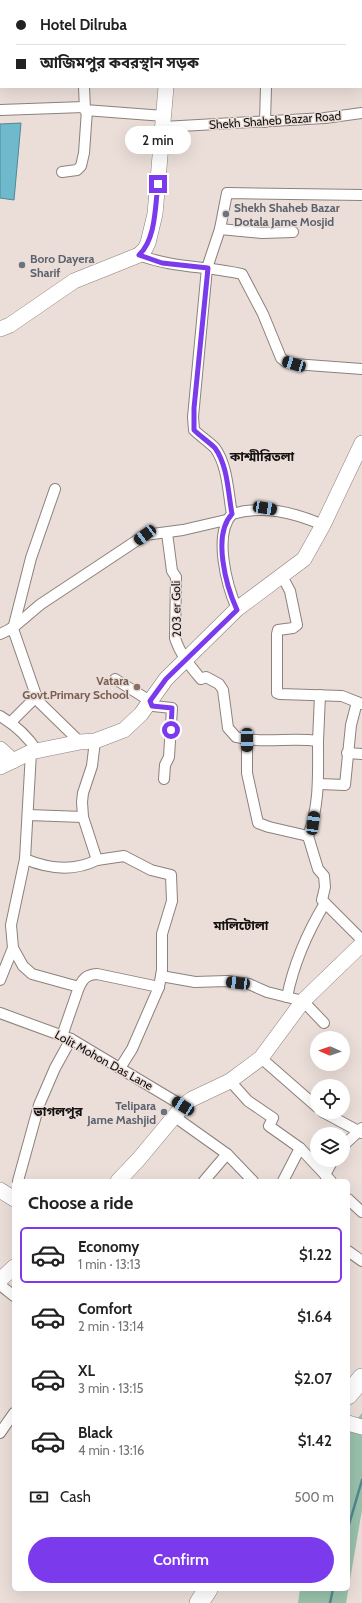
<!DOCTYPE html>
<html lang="en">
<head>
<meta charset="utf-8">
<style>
	body { margin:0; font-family:Cabin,"Noto Sans Bengali",sans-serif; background:#f6f6f6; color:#222; height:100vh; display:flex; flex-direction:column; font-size:15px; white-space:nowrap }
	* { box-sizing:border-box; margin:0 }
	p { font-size:13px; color:#767676 }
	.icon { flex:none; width:22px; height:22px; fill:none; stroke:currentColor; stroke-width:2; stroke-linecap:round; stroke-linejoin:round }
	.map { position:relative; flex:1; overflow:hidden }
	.drawer { position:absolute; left:12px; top:1179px; width:338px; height:412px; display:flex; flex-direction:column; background:#fff; border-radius:6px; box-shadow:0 4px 16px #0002 }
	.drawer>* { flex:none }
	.hud { position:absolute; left:0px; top:0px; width:362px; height:88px; box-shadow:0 4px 16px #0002; display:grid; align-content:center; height:88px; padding:0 16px; background:#fff }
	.needle { width:26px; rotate:272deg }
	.controls { position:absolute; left:310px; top:1031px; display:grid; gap:8px }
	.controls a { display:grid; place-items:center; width:40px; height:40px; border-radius:50%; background:#fff; box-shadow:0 4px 16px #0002; font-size:20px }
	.end { position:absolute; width:18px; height:18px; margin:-9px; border:5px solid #7c3aed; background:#fff; box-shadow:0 0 0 2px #fff }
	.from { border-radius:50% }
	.bubble { position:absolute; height:28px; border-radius:14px; background:#fff; box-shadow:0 4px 16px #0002; font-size:13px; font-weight:600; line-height:28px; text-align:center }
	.car { position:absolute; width:12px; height:24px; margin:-12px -6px; border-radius:5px; box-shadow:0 0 3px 1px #0007; background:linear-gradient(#222 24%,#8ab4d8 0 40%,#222 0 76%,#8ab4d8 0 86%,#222 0) }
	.hud b { display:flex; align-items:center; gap:14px; height:38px; font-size:15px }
	.hud b+b { border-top:1px solid #e0e0e0 }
	.hud i { width:10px; height:10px; background:#222 }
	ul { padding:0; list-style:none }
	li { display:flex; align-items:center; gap:12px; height:56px; margin:0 8px 6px; padding:0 8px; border:2px solid transparent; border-radius:6px }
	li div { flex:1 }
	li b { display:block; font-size:15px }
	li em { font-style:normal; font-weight:600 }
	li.on { border-color:#7c3aed }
	li>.icon { width:36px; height:36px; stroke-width:1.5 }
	h2 { padding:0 16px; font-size:18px; line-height:48px }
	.pay { display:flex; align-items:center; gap:10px; height:44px; padding:0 16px; font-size:15px }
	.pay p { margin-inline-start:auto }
	.primary-button { display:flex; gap:8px; margin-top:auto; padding:8px 16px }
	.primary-button a { flex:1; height:46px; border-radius:24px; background:#7c3aed; color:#fff; font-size:16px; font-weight:600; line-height:46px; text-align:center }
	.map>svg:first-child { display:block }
</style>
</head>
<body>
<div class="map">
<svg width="362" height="1603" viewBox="0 0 362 1603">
	<rect width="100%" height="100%" fill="#ebded9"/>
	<polygon fill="#98c1ab" points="362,1413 362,1510 346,1603 298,1603 300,1589 348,1589 348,1430"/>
	<polygon fill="#6ebacc" stroke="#538793" points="21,123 14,200 0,198 0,124"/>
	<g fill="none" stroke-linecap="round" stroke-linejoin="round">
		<g stroke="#538793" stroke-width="2.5">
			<polyline points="348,1528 362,1480"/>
			<polyline points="330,1603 333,1589"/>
		</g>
		<defs>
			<g id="street">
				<polyline points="0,30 1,30"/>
				<polyline points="84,87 85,110 164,116"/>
				<polyline points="0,110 84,107"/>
				<polyline points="265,122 266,87"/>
				<polyline points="163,127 325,118 362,113"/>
				<polyline points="62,172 77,170 81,166 84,153 87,110"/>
				<polyline points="220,229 227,193 362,195"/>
				<path d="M139 255C172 268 208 266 242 274L263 314 281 358 286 362 294 364 362 369"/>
				<polyline points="55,489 31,558 13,629 38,701 80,742"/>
				<path d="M232 514C264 505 293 512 323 525"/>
				<path d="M167 533 172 571 176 577 175 638C180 654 190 666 201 679L206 677 219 684 223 690 228 728 236 737C264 744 291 737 318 741L320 695"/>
				<polyline points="282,576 290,591 297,625 293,628 278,630 277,634 277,693 280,694 342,696 362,704"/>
				<path d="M237 609C227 586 213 535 232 514 228 493 228 466 215 448 209 442 200 436 194 430L193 417 207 268 220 229 262 233 293 232"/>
				<path d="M0 634C16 628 27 615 41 604L145 535 183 530 226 520"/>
				<polyline points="115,679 150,701 153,706 172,708 169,757 165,765 164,779"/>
				<path d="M0 716C15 725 27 735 37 751"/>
				<polyline points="11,722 36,697"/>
				<polyline points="247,740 247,773 258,823 269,827 308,836"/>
				<polyline points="95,741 92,766 83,793 82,802 83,817 97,860 124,856 151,870 171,875 172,901 162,934 162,970 159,987 132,1049 120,1068"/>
				<polyline points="31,752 25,859 11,925 13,948 23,966 32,974 79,987 62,1036"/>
				<polyline points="347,753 362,754"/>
				<polyline points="319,784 345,785 351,725 357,702"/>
				<polyline points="28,815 83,817"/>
				<polyline points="308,836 318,869 324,876 325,887 322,900 362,940"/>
				<path d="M308 836C320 805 318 773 318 741"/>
				<path d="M25 859C49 869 73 872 97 860"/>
				<polyline points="161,976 195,982 227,981 249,984 267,992 303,1001 324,1023"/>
				<polyline points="0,980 13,948"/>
				<path d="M79 987C84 977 87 975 97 974L159 987"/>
				<path d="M287 997C294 962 307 933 325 903"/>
				<polyline points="0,1013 71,1039 183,1106"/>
				<polyline points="261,1058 317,1107"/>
				<polyline points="230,1081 248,1101 273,1118 269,1126 300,1148 331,1181"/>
				<polyline points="323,1112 362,1133"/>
				<polyline points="175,1117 227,1154 253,1181"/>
				<polyline points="343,1146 362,1128"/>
				<polyline points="325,1175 333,1160"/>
				<polyline points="18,1181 39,1105 55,1068 71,1039"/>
				<polyline points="204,1181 227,1154"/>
				<polyline points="283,1181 300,1148"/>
				<polyline points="348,1199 362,1212"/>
				<polyline points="348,1251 362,1261"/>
				<polyline points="0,1285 14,1296"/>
				<polyline points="0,1433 14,1413"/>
			</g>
			<g id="secondary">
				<polyline points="169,1 169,0"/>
				<polyline points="0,329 10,325 74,281 139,255 145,249 148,243 155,214 166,87"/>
				<polyline points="0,749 13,761"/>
				<polyline points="0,767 31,752 80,742 95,741 124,730 141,714 166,679 237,609 304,559 323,525 362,443"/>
				<polyline points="118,1181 138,1160 183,1106 192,1099 230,1081 261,1058 303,1001 362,944"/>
				<polyline points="0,1190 14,1199"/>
				<polyline points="0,1280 14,1267"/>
				<polyline points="348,1423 362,1427"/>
			</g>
			<g id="highway">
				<polyline points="348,1395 362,1378"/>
				<polyline points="199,1603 208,1589"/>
			</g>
		</defs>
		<use href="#street" stroke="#8c817c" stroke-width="12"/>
		<use href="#secondary" stroke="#8c817c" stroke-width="16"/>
		<use href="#highway" stroke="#8c817c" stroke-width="20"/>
		<use href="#street" stroke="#fff" stroke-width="10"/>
		<use href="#secondary" stroke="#fff" stroke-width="15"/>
		<use href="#highway" stroke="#fff" stroke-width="19"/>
	</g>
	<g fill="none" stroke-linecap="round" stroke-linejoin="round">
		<path stroke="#7c3aed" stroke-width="5" d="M158 184C155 207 156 239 139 255L162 263 208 268 194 408V430C200 436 209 442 215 448 228 466 228 493 232 514 212 535 226 586 237 610L166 679 150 701 152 706 172 708 171 730"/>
	</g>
	<g fill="#6b7280" stroke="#ebded9" stroke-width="1.5">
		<circle cx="226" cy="214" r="4"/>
		<circle cx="22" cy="265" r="4"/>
		<circle cx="164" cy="1112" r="4"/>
	</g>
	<circle fill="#8d6e63" stroke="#ebded9" stroke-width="1.5" cx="137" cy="687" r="4"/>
	<g text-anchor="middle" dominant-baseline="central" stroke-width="3" stroke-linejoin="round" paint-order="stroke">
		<g font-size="12" fill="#15110f" stroke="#ebded9">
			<text transform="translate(275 120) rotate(-4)">Shekh Shaheb Bazar Road</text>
			<text transform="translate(176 609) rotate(-91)">203 er Goli</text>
			<text transform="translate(104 1060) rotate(29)">Lolit Mohon Das Lane</text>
		</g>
		<g font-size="12" font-weight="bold" fill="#5b616d" stroke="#ebded9" text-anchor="start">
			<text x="234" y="207">Shekh Shaheb Bazar<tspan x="234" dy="14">Dotala Jame Mosjid</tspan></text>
			<text x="30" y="258">Boro Dayera<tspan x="30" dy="14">Sharif</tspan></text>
			<text x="156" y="1105" text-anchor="end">Telipara<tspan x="156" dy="14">Jame Mashjid</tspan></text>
		</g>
		<g font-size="12" font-weight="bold" fill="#785e54" stroke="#ebded9" text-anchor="end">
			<text x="129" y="680">Vatara<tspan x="129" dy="14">Govt.Primary School</tspan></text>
		</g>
		<g font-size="13" font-weight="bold" fill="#15110f" stroke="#ebded9">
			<text x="262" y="456">কাশ্মীরিতলা</text>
			<text x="241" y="925">মালিটোলা</text>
			<text x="58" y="1111">ভাগলপুর</text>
		</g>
	</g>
</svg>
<div class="controls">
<a><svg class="needle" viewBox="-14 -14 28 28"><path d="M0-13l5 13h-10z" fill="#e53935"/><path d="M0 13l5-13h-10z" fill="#767676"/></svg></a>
<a><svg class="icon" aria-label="locate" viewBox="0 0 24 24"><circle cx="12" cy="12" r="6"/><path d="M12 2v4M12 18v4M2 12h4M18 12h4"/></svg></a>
<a><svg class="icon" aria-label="layers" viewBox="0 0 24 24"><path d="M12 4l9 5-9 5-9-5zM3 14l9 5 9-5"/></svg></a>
</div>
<i class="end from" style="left:171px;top:730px"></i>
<i class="end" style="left:158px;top:184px"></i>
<div class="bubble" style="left:125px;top:126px;width:66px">2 min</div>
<i class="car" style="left:294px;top:364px;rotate:287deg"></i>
<i class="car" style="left:265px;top:508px;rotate:99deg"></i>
<i class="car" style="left:145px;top:535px;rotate:233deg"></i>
<i class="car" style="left:247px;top:740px;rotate:180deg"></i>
<i class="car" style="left:313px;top:823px;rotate:8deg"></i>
<i class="car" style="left:238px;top:983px;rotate:277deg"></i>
<i class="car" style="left:183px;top:1106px;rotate:303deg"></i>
<div class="hud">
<b><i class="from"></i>Hotel Dilruba</b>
<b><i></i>আজিমপুর কবরস্থান সড়ক</b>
</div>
<section class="drawer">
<h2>Choose a ride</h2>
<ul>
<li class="on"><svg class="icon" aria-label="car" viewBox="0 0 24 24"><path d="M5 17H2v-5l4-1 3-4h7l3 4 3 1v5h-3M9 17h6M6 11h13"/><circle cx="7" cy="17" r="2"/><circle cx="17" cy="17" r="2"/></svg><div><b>Economy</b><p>1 min · 13:13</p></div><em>$1.22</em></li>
<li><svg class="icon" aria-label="car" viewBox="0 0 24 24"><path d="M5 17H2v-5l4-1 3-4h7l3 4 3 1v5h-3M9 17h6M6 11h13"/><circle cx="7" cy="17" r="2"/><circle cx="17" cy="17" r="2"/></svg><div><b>Comfort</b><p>2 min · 13:14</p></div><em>$1.64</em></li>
<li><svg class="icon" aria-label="car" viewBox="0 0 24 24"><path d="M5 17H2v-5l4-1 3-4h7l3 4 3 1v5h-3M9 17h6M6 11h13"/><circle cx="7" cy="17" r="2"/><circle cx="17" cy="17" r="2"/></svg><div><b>XL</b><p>3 min · 13:15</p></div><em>$2.07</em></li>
<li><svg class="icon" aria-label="car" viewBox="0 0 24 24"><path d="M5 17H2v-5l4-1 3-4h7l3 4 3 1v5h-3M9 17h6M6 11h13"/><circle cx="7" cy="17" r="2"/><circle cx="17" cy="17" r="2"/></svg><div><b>Black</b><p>4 min · 13:16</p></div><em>$1.42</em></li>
</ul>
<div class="pay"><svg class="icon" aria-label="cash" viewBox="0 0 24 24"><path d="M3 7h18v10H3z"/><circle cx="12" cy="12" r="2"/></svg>Cash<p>500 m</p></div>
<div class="primary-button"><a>Confirm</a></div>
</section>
</div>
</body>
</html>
